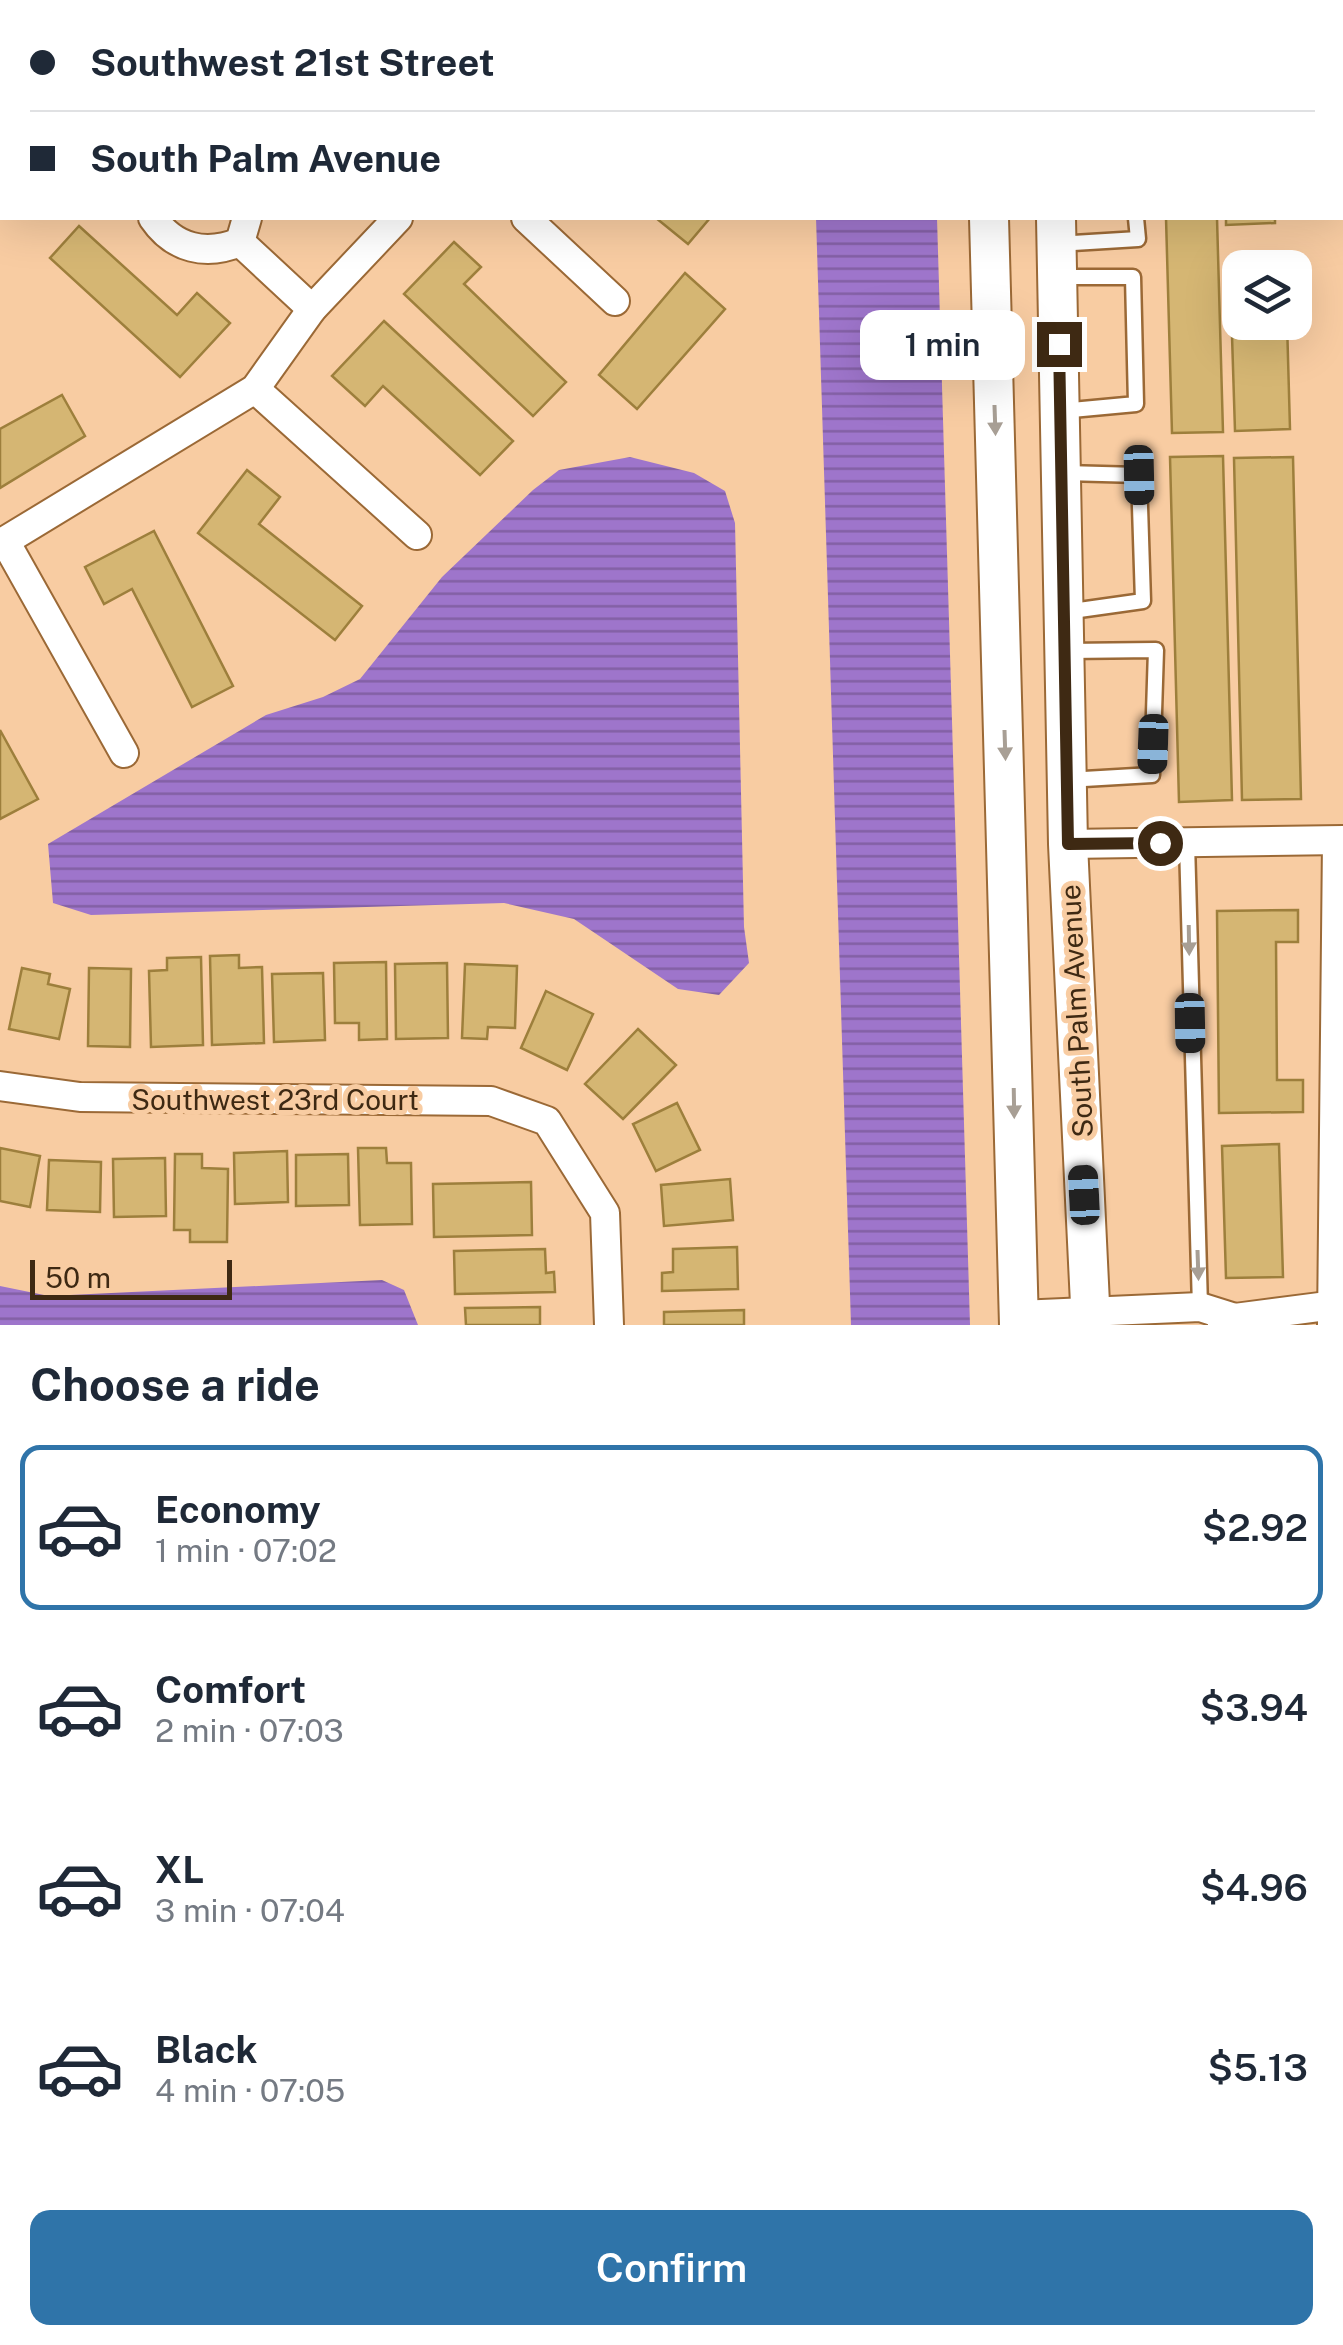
<!DOCTYPE html>
<html lang="en">
<head>
<meta charset="utf-8">
<style>
	body { margin:0; font-family:"Public Sans",sans-serif; background:#f2f2f3; color:#1f2937; height:100vh; display:flex; flex-direction:column; font-size:38px; white-space:nowrap }
	* { box-sizing:border-box; margin:0 }
	p { font-size:32px; color:#747a83 }
	.icon { flex:none; width:55px; height:55px; fill:none; stroke:currentColor; stroke-width:2; stroke-linecap:round; stroke-linejoin:round }
	.map { position:relative; height:1325px; overflow:hidden }
	.sheet { display:flex; flex-direction:column; background:#fff; flex:1 }
	.sheet>* { flex:none }
	.banner { position:absolute; left:0px; top:0px; width:1345px; height:220px; box-shadow:0 10px 40px #0002; display:grid; align-content:center; height:220px; padding:0 30px; background:#fff }
	.fabs { position:absolute; left:1222px; top:250px; display:grid; gap:20px }
	.fabs a { display:grid; place-items:center; width:90px; height:90px; border-radius:20px; background:#fff; box-shadow:0 10px 40px #0002; font-size:50px }
	.scale { position:absolute; left:30px; bottom:25px; width:202px; box-sizing:border-box; padding-left:10px; border:5px solid #3e2913; border-top:0; font-size:28px; line-height:35px; white-space:nowrap; color:#3e2913; -webkit-text-stroke:8px #f8cca2; paint-order:stroke }
	.end { position:absolute; width:45px; height:45px; margin:-22px; border:12px solid #3e2913; background:#fff; box-shadow:0 0 0 5px #fff }
	.from { border-radius:50% }
	.bubble { position:absolute; height:70px; border-radius:20px; background:#fff; box-shadow:0 10px 40px #0002; font-size:32px; font-weight:600; line-height:70px; text-align:center }
	.car { position:absolute; width:30px; height:60px; margin:-30px -15px; border-radius:12px; box-shadow:0 0 8px 2px #0007; background:linear-gradient(#222 24%,#8ab4d8 0 40%,#222 0 76%,#8ab4d8 0 86%,#222 0) }
	.banner b { display:flex; align-items:center; gap:35px; height:95px; font-size:38px }
	.banner b+b { border-top:2px solid #e0e1e3 }
	.banner i { width:25px; height:25px; background:#1f2937 }
	ul { padding:0; list-style:none }
	li { display:flex; align-items:center; gap:30px; height:165px; margin:0 20px 15px; padding:0 10px; border:5px solid transparent; border-radius:20px }
	li div { flex:1 }
	li b { display:block; font-size:38px }
	li em { font-style:normal; font-weight:600 }
	li.on { border-color:#2f74a9 }
	li>.icon { width:90px; height:90px; stroke-width:1.5 }
	h2 { padding:0 30px; font-size:45px; line-height:120px }
	.primary-button { display:flex; gap:20px; margin-top:auto; padding:20px 30px }
	.primary-button a { flex:1; height:115px; border-radius:20px; background:#2f74a9; color:#fff; font-size:40px; font-weight:600; line-height:115px; text-align:center }
	.map>svg:first-child { display:block }
</style>
</head>
<body>
<div class="map">
<svg width="1343" height="1325" viewBox="0 0 1343 1325">
	<defs>
		<pattern id="water-rules" width="6" height="5" patternUnits="userSpaceOnUse" patternTransform="scale(2.5)"><rect width="6" height="5" fill="#9e75cb"/><path d="M0 2.5h6" fill="none" stroke="#8260a4"/></pattern>
	</defs>
	<rect width="100%" height="100%" fill="#f8cca2"/>
	<g fill="url(#water-rules)">
		<polygon points="816,218 937,218 970,1325 851,1325"/>
		<polygon points="630,457 694,473 725,491 735,523 744,927 749,963 719,995 678,989 574,919 504,903 91,915 53,903 48,844 266,715 323,697 360,679 442,577 533,490 559,470"/>
		<polygon points="382,1280 404,1290 418,1325 0,1325 0,1286 49,1296"/>
	</g>
	<g fill="#d5b673" stroke="#9d7f3c" stroke-width="2.5">
		<polygon points="656,218 710,218 688,244"/>
		<polygon points="1166,218 1217,218 1223,432 1172,433"/>
		<polygon points="1226,218 1275,218 1275,223 1226,225"/>
		<polygon points="79,226 177,315 197,293 230,323 180,377 50,258"/>
		<polygon points="454,242 481,267 464,284 566,382 533,416 404,294"/>
		<polygon points="1230,272 1240,272 1240,322 1287,322 1290,429 1235,431"/>
		<polygon points="685,273 725,309 637,409 599,375"/>
		<polygon points="384,321 513,441 480,475 383,386 365,406 332,376"/>
		<polygon points="62,395 85,436 0,488 0,429"/>
		<polygon points="1223,456 1232,800 1179,802 1170,457"/>
		<polygon points="1293,457 1301,799 1242,800 1234,458"/>
		<polygon points="247,470 280,497 259,524 362,606 335,640 198,533"/>
		<polygon points="154,531 233,686 192,707 132,589 104,604 85,567"/>
		<polygon points="0,730 38,799 0,819"/>
		<polygon points="1298,910 1298,942 1276,942 1277,1080 1303,1080 1303,1112 1219,1113 1217,911"/>
		<polygon points="239,955 239,968 262,967 264,1043 212,1045 210,956"/>
		<polygon points="201,957 203,1045 151,1047 149,971 167,970 167,958"/>
		<polygon points="386,962 387,1039 359,1040 359,1023 335,1023 334,963"/>
		<polygon points="447,963 448,1038 396,1039 395,964"/>
		<polygon points="465,964 517,966 515,1028 488,1027 487,1039 462,1038"/>
		<polygon points="22,968 50,974 48,984 70,989 59,1039 9,1029"/>
		<polygon points="89,968 131,969 130,1047 88,1046"/>
		<polygon points="323,973 325,1040 274,1042 272,974"/>
		<polygon points="546,991 593,1014 567,1070 521,1048"/>
		<polygon points="638,1029 676,1065 623,1119 585,1084"/>
		<polygon points="677,1103 700,1150 656,1171 633,1124"/>
		<polygon points="1279,1144 1283,1277 1226,1278 1222,1146"/>
		<polygon points="0,1148 40,1156 30,1207 0,1201"/>
		<polygon points="358,1148 386,1148 387,1163 411,1163 412,1224 360,1225"/>
		<polygon points="287,1151 288,1202 235,1204 234,1153"/>
		<polygon points="175,1154 202,1154 202,1168 228,1169 227,1242 190,1242 190,1230 174,1230"/>
		<polygon points="348,1154 349,1205 296,1206 296,1155"/>
		<polygon points="165,1158 166,1216 114,1217 113,1159"/>
		<polygon points="49,1160 101,1162 100,1212 47,1210"/>
		<polygon points="730,1179 733,1220 664,1226 661,1185"/>
		<polygon points="531,1182 532,1235 434,1237 433,1184"/>
		<polygon points="737,1247 738,1289 662,1291 662,1273 673,1272 673,1249"/>
		<polygon points="545,1249 546,1273 554,1272 555,1292 455,1294 454,1251"/>
		<polygon points="540,1307 540,1325 466,1325 465,1308"/>
		<polygon points="744,1310 744,1325 664,1325 664,1312"/>
	</g>
	<g fill="none" stroke-linecap="round" stroke-linejoin="round">
		<defs>
			<g id="service">
				<polyline points="1057,244 1138,239 1136,218"/>
				<polyline points="1057,277 1133,277 1136,404 1061,411"/>
				<polyline points="1065,612 1143,601 1139,475 1065,473"/>
				<polyline points="1067,651 1156,650 1152,775 1067,780"/>
				<polyline points="1187,843 1200,1307"/>
			</g>
			<g id="minor">
				<polyline points="580,2 582,0"/>
				<path d="M153 218C174 249 206 256 240 242L247 218"/>
				<polyline points="526,218 615,301"/>
				<polyline points="240,242 312,309"/>
				<polyline points="255,389 417,535"/>
				<polyline points="5,541 124,753"/>
				<polyline points="0,544 255,389 312,309 398,218"/>
				<polyline points="1068,844 1343,840"/>
				<polyline points="0,1086 80,1097 491,1101 547,1121 605,1213 609,1325"/>
				<polyline points="1019,1315 1200,1307 1235,1318"/>
				<polyline points="1222,1324 1235,1318 1343,1304"/>
				<polyline points="1332,1325 1337,841"/>
			</g>
			<g id="secondary">
				<polyline points="981,0 981,2"/>
				<polyline points="1052,0 1052,2"/>
				<polyline points="989,218 1019,1325"/>
				<polyline points="1056,218 1068,844 1091,1325"/>
			</g>
		</defs>
		<use href="#service" stroke="#9b6936" stroke-width="19"/>
		<use href="#minor" stroke="#9b6936" stroke-width="32"/>
		<use href="#secondary" stroke="#9b6936" stroke-width="42"/>
		<use href="#service" stroke="#fff" stroke-width="14"/>
		<use href="#minor" stroke="#fff" stroke-width="28"/>
		<use href="#secondary" stroke="#fff" stroke-width="38"/>
	</g>
	<defs><path id="oneway-solid" d="M-6-.8H1V-3.2L6.5 0L1 3.2V.8H-6Z" transform="scale(2.5)"/></defs>
	<g fill="#a89f95">
		<use href="#oneway-solid" transform="translate(995 420) rotate(88)"/>
		<use href="#oneway-solid" transform="translate(1005 745) rotate(88)"/>
		<use href="#oneway-solid" transform="translate(1189 940) rotate(89)"/>
		<use href="#oneway-solid" transform="translate(1014 1103) rotate(89)"/>
		<use href="#oneway-solid" transform="translate(1198 1265) rotate(88)"/>
	</g>
	<g fill="none" stroke-linecap="round" stroke-linejoin="round">
		<polyline stroke="#3e2913" stroke-width="12" points="1059,344 1068,844 1160,843"/>
	</g>
	<g text-anchor="middle" dominant-baseline="central" stroke-width="10" stroke-linejoin="round" paint-order="stroke">
		<g font-size="28" fill="#3e2913" stroke="#f8cca2">
			<text transform="translate(1076 1011) rotate(-93)">South Palm Avenue</text>
			<text x="275" y="1099">Southwest 23rd Court</text>
		</g>
	</g>
</svg>
<div class="fabs">
<a><svg class="icon" aria-label="layers" viewBox="0 0 24 24"><path d="M12 4l9 5-9 5-9-5zM3 14l9 5 9-5"/></svg></a>
</div>
<div class="scale">50 m</div>
<i class="end from" style="left:1160px;top:843px"></i>
<i class="end" style="left:1059px;top:344px"></i>
<div class="bubble" style="left:860px;top:310px;width:165px">1 min</div>
<i class="car" style="left:1139px;top:475px;rotate:179deg"></i>
<i class="car" style="left:1153px;top:744px;rotate:182deg"></i>
<i class="car" style="left:1190px;top:1023px;rotate:179deg"></i>
<i class="car" style="left:1084px;top:1195px;rotate:357deg"></i>
<div class="banner">
<b><i class="from"></i>Southwest 21st Street</b>
<b><i></i>South Palm Avenue</b>
</div>
</div>
<section class="sheet">
<h2>Choose a ride</h2>
<ul>
<li class="on"><svg class="icon" aria-label="car" viewBox="0 0 24 24"><path d="M5 17H2v-5l4-1 3-4h7l3 4 3 1v5h-3M9 17h6M6 11h13"/><circle cx="7" cy="17" r="2"/><circle cx="17" cy="17" r="2"/></svg><div><b>Economy</b><p>1 min · 07:02</p></div><em>$2.92</em></li>
<li><svg class="icon" aria-label="car" viewBox="0 0 24 24"><path d="M5 17H2v-5l4-1 3-4h7l3 4 3 1v5h-3M9 17h6M6 11h13"/><circle cx="7" cy="17" r="2"/><circle cx="17" cy="17" r="2"/></svg><div><b>Comfort</b><p>2 min · 07:03</p></div><em>$3.94</em></li>
<li><svg class="icon" aria-label="car" viewBox="0 0 24 24"><path d="M5 17H2v-5l4-1 3-4h7l3 4 3 1v5h-3M9 17h6M6 11h13"/><circle cx="7" cy="17" r="2"/><circle cx="17" cy="17" r="2"/></svg><div><b>XL</b><p>3 min · 07:04</p></div><em>$4.96</em></li>
<li><svg class="icon" aria-label="car" viewBox="0 0 24 24"><path d="M5 17H2v-5l4-1 3-4h7l3 4 3 1v5h-3M9 17h6M6 11h13"/><circle cx="7" cy="17" r="2"/><circle cx="17" cy="17" r="2"/></svg><div><b>Black</b><p>4 min · 07:05</p></div><em>$5.13</em></li>
</ul>
<div class="primary-button"><a>Confirm</a></div>
</section>
</body>
</html>
